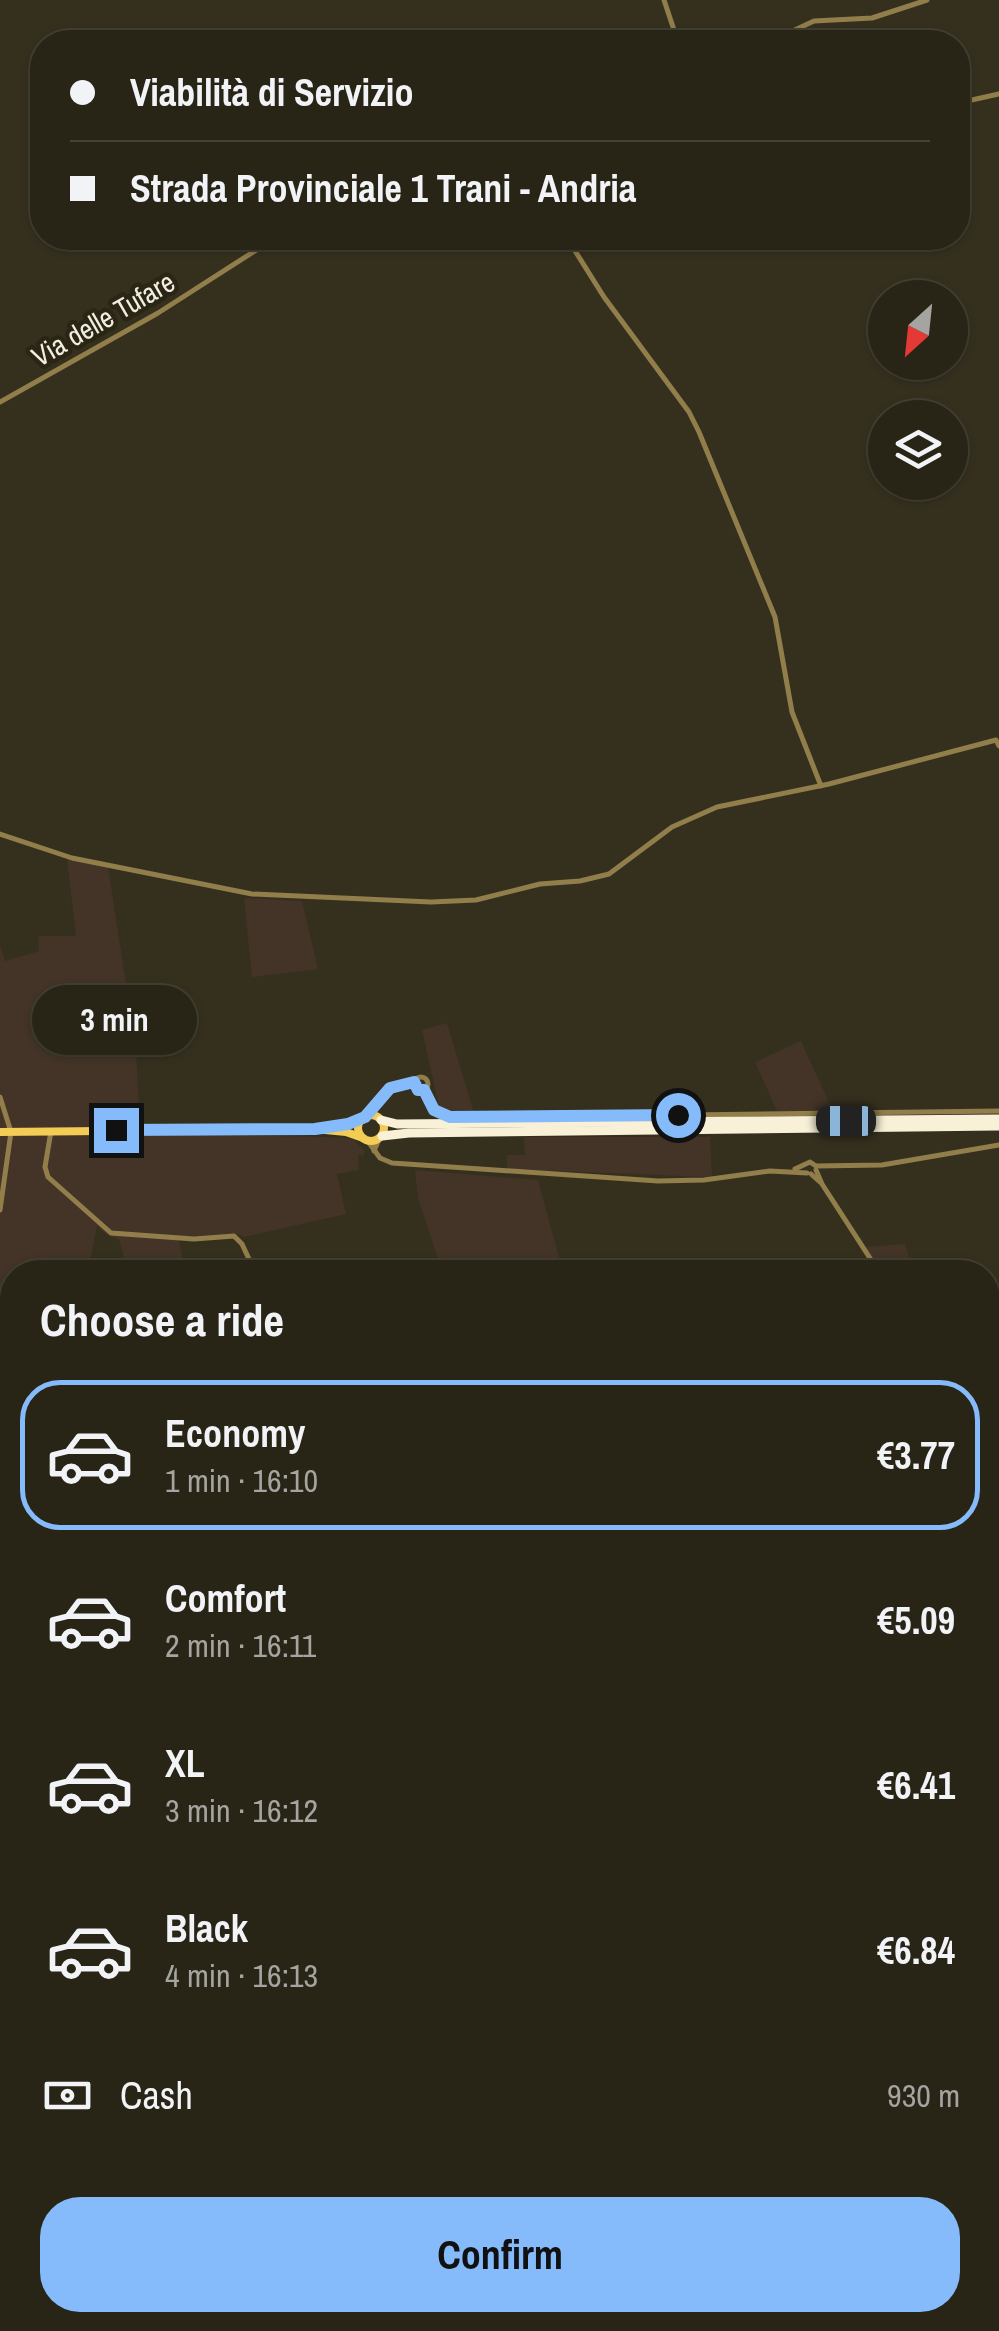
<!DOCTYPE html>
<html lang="en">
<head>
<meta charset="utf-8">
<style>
	body { margin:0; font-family:"Archivo Narrow",sans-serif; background:#302c1f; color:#f1f3f6; height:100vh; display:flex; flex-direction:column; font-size:38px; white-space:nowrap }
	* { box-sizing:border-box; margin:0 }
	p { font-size:32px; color:#a5a4a1 }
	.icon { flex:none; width:55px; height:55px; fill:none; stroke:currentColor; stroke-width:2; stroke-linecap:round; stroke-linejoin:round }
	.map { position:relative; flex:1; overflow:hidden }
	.panel { position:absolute; left:0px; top:1260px; width:1000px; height:1072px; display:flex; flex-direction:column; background:#282416; border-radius:40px 40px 0 0; box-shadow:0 2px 8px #0004,0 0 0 2px #444135 }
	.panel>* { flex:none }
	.guide { position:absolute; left:30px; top:30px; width:940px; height:220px; border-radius:40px; box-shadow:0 2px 8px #0004,0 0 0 2px #444135; display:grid; align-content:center; height:220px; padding:0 40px; background:#282416 }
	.needle { width:65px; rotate:207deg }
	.tools { position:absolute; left:868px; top:280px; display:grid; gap:20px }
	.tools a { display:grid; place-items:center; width:100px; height:100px; border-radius:50%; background:#282416; box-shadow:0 2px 8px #0004,0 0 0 2px #444135; font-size:50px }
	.end { position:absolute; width:45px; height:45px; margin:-22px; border:12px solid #86bbfb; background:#111; box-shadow:0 0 0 5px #111 }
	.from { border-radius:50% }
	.bubble { position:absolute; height:70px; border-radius:35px; background:#282416; box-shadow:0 2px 8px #0004,0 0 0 2px #444135; font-size:32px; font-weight:700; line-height:70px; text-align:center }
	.car { position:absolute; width:30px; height:60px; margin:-30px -15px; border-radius:12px; box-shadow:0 0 8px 2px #0007; background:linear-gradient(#222 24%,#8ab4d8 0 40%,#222 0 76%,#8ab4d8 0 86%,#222 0) }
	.guide b { display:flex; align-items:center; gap:35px; height:95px; font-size:38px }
	.guide b+b { border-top:2px solid #444135 }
	.guide i { width:25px; height:25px; background:#f1f3f6 }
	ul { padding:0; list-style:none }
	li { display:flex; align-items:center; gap:30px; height:150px; margin:0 20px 15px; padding:0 20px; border:5px solid transparent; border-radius:40px }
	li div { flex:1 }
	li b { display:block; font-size:38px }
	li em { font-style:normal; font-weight:700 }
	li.on { border-color:#86bbfb }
	li>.icon { width:90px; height:90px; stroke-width:1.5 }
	h2 { padding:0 40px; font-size:45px; line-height:120px }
	.pay { display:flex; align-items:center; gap:25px; height:110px; padding:0 40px; font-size:38px }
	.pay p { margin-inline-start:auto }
	.button { display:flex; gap:20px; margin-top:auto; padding:20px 40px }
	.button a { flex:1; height:115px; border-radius:40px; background:#86bbfb; color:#111; font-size:40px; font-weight:700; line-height:115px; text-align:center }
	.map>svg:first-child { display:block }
</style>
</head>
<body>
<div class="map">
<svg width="999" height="2331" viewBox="0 0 999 2331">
	<rect width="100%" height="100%" fill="#35301e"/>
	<g fill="#433427">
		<polygon points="67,859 108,867 136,1049 140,1134 328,1137 353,1139 365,1151 363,1156 358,1155 359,1170 337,1174 346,1214 244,1237 238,1234 178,1237 185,1272 128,1272 119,1239 107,1235 97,1226 88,1272 12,1272 12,1315 0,1313 0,946 5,961 39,951 38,936 76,936"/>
		<polygon points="244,898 302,901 318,969 252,977"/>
		<polygon points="447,1023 474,1113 454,1112 439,1106 422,1030"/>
		<polygon points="801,1041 833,1111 777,1111 755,1062"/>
		<polygon points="524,1137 710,1137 712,1177 507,1169 507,1155 525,1155"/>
		<polygon points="415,1170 538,1180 563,1272 421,1272 438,1259 418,1198"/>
		<polygon points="905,1244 912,1269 945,1266 950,1272 861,1272 876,1263 866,1247"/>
		<polygon points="999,1350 999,1452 988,1452 988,1351"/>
	</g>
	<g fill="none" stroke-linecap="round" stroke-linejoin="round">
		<g stroke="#917e4a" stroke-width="5">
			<polyline points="664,0 678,42"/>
			<polyline points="769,42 814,21 872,18 927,0"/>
			<polyline points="958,103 999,94"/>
			<polyline points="567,238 604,297 689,412 699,432 775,617 792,712 821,786"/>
			<polyline points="0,402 158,313 275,238"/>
			<polyline points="0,834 72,858 252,894 431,902 476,900 540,884 580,881 609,874 672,827 717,807 829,784 996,740 999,746"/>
			<circle cx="421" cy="1084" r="7"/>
			<polyline points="424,1090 434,1110 459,1118 999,1111"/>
			<polyline points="0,1097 11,1132 0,1210"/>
			<polyline points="365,1117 390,1089 415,1082"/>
			<polyline points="51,1131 45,1167 48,1177 111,1233 194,1239 234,1236 242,1244 255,1272"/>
			<polyline points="367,1140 380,1158 392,1163 658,1181 704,1180 770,1171 807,1173"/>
			<polyline points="374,1151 379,1139"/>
			<polyline points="816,1166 882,1165 999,1145"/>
			<polyline points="795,1169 810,1162 816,1166"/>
			<polyline points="816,1170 822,1184 879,1272"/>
			<polyline points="811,1174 820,1182"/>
			<polyline points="988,1390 999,1393"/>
			<polyline points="988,1457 999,1476"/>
			<polyline points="988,1597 999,1539"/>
			<polyline points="0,1654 12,1659"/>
			<polyline points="988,1667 999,1673"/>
			<polyline points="988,1707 999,1713"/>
			<polyline points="0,1923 12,1946"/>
			<polyline points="0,2013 12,2036"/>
			<polyline points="174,2320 180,2331"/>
			<polyline points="223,2320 257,2331"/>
			<polyline points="255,2320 262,2331"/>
			<polyline points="0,2326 12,2314"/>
			<polyline points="627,2331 633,2320"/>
		</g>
		<g stroke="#f3cc56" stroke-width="8">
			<circle cx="371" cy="1128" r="13"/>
			<polyline points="329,1126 362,1120"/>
			<polyline points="0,1132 315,1129 346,1132 363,1138"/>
		</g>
		<g stroke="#f8f0d7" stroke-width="9">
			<polyline points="381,1120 397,1124 999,1119"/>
			<polyline points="382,1136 409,1133 999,1126"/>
			<polyline points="0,1999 12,2021"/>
			<polyline points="182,2320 188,2331"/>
		</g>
	</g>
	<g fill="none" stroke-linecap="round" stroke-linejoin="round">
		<polyline stroke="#86bbfb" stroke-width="12" points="116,1130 315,1129 348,1124 365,1117 390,1088 414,1082 418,1090 424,1090 434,1110 450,1117 678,1115"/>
	</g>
	<g text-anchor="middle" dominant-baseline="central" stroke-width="9" stroke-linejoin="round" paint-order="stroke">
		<g font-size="28" fill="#f0ede2" stroke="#2b2614">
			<text transform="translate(103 319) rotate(-30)">Via delle Tufare</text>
		</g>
	</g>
</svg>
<div class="tools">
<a><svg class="needle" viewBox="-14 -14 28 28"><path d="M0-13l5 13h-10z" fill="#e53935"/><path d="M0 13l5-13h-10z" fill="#a5a4a1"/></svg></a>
<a><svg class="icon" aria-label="layers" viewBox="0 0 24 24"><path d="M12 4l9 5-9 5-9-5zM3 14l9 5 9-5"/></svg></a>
</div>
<i class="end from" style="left:678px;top:1115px"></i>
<i class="end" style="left:116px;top:1130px"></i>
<div class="bubble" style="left:32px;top:985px;width:165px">3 min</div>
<i class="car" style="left:846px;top:1121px;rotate:270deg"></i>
<div class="guide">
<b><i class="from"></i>Viabilità di Servizio</b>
<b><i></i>Strada Provinciale 1 Trani - Andria</b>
</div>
<section class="panel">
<h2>Choose a ride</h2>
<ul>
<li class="on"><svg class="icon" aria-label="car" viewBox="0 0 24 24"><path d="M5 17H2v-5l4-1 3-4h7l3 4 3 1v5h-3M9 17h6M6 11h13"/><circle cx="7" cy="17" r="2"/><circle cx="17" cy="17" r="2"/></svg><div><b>Economy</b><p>1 min · 16:10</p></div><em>€3.77</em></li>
<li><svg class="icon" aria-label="car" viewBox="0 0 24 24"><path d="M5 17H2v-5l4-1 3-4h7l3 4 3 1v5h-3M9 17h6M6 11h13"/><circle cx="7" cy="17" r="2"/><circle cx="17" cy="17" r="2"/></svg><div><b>Comfort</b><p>2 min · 16:11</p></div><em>€5.09</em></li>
<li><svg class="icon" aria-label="car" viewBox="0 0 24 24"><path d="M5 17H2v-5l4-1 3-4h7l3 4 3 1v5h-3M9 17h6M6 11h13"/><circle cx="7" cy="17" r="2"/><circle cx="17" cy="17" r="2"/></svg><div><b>XL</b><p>3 min · 16:12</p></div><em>€6.41</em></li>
<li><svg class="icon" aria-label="car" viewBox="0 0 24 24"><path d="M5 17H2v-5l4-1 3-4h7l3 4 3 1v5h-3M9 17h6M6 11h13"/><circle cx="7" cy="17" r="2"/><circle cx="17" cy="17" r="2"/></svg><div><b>Black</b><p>4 min · 16:13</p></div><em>€6.84</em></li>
</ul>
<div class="pay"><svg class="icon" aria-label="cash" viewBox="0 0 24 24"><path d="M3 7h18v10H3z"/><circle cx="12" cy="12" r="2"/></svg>Cash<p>930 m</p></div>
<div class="button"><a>Confirm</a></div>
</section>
</div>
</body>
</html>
